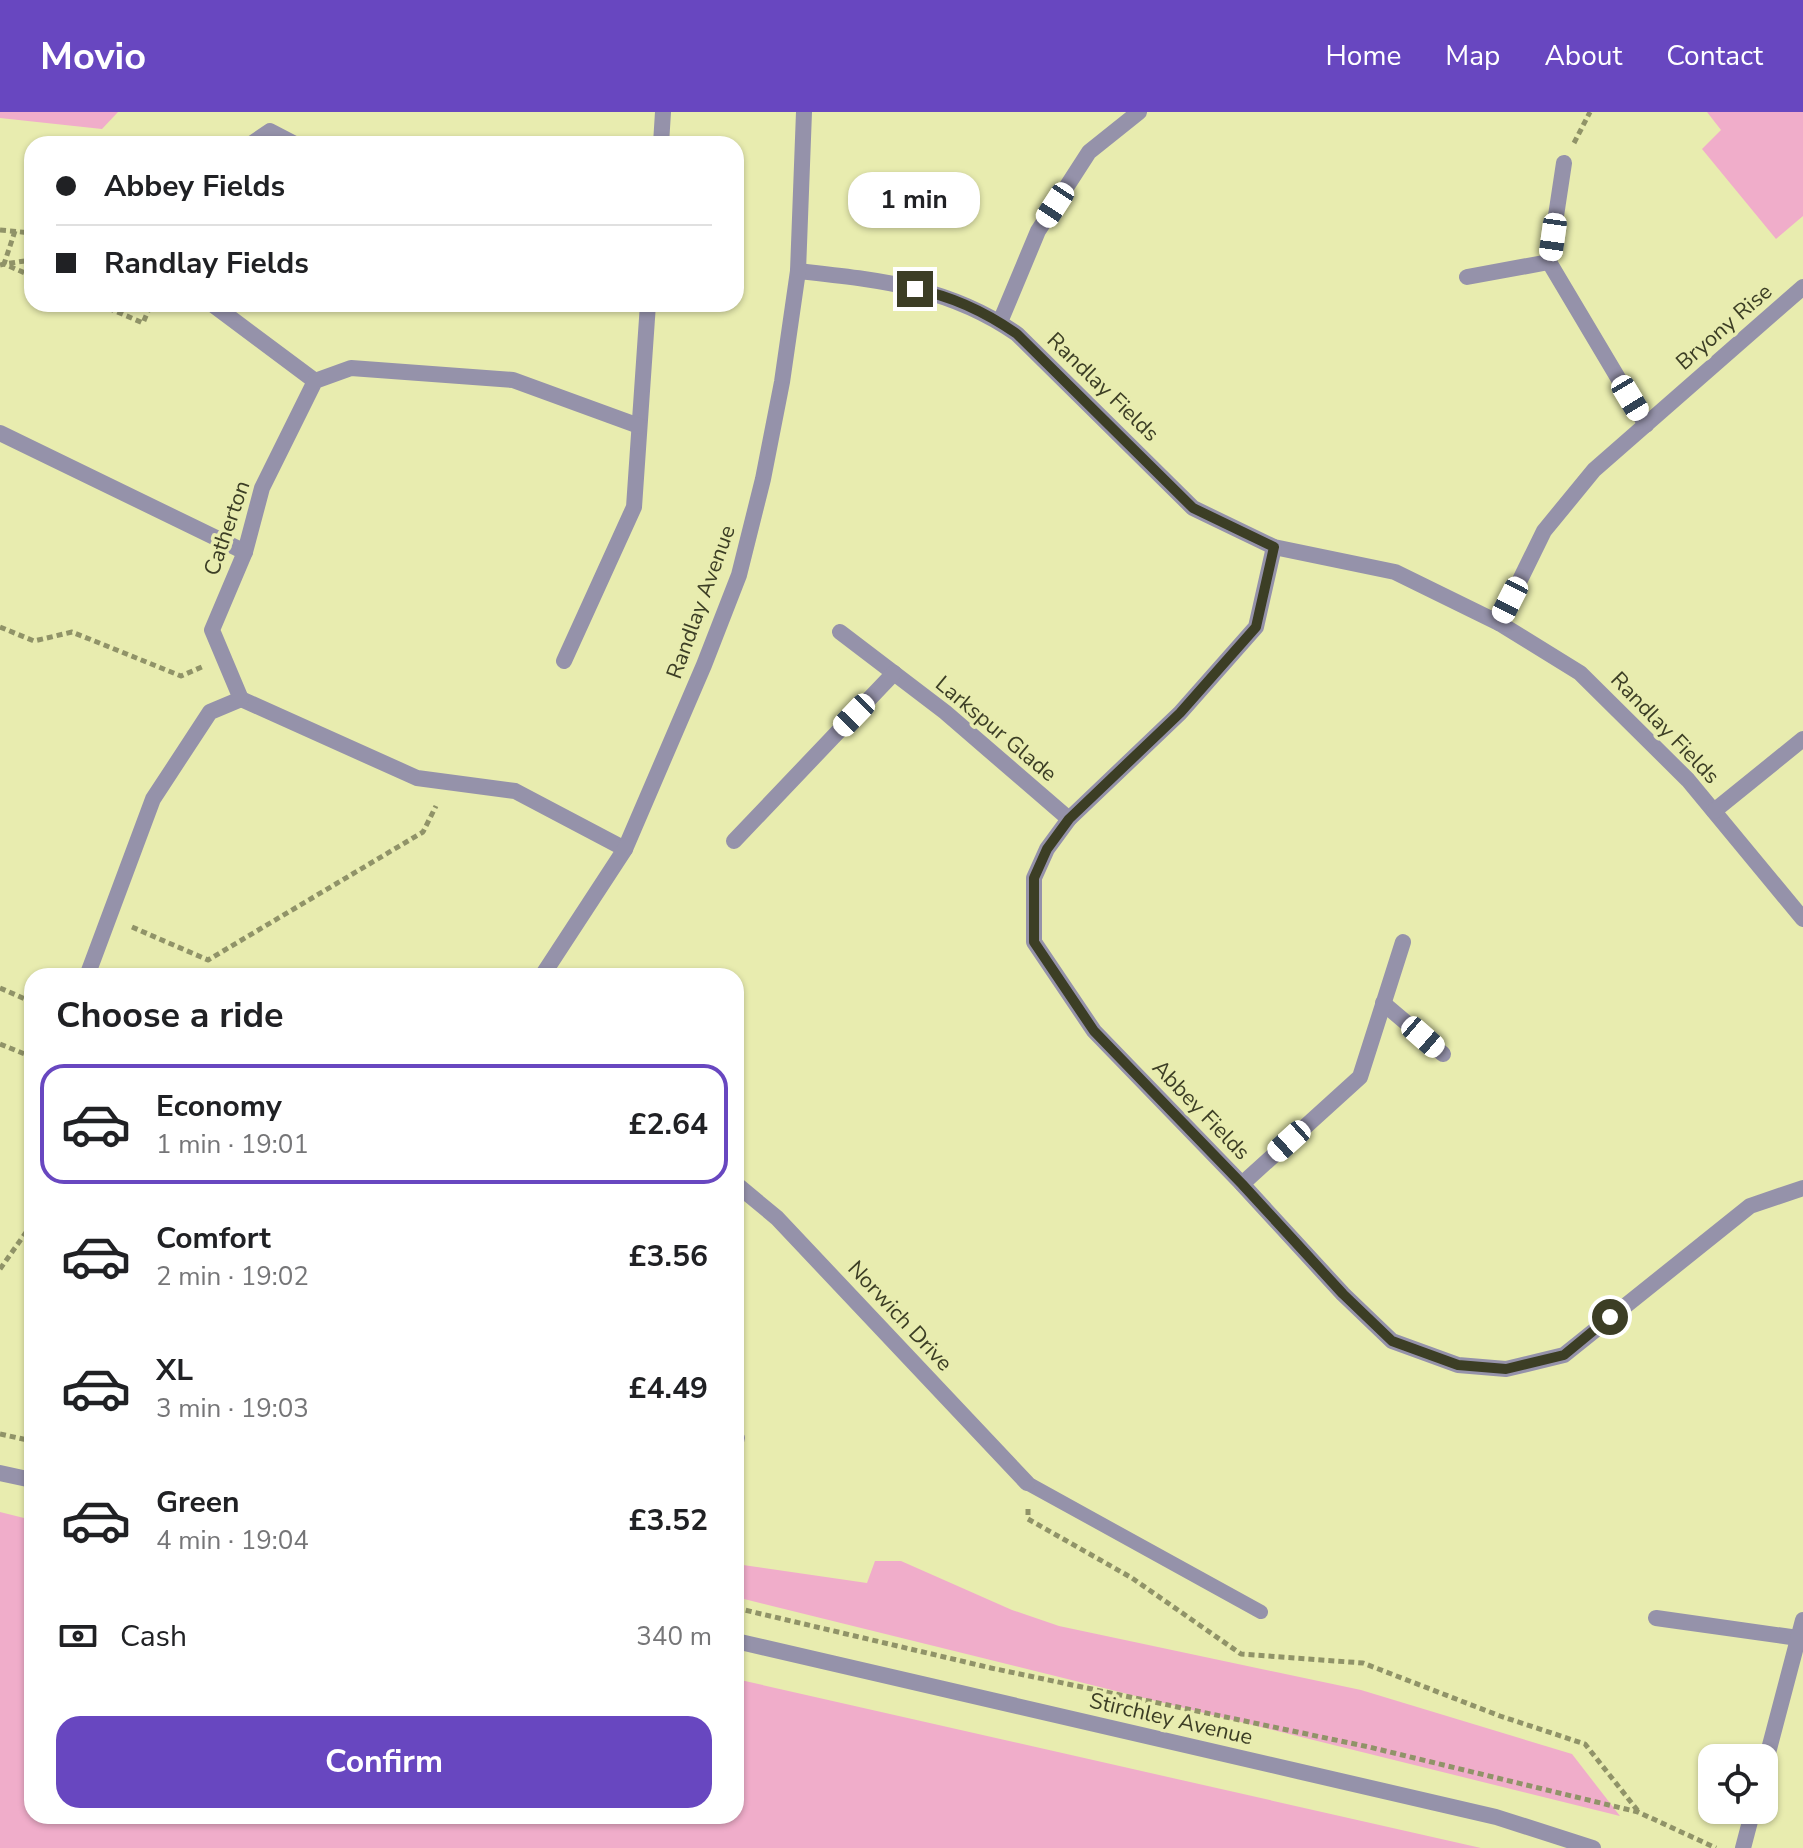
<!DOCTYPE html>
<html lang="en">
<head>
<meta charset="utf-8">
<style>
	body { margin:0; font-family:"Nunito Sans",sans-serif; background:#f2f2f2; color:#202124; height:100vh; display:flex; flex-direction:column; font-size:30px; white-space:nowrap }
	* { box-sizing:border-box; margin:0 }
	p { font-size:26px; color:#757577 }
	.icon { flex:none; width:44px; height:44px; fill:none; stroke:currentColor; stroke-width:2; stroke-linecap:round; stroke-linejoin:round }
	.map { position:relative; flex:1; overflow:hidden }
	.panel { position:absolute; left:24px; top:856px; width:720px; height:856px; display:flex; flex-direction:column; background:#fff; border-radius:24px; box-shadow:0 2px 6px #0004 }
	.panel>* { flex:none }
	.hud { position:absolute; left:24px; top:24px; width:720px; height:176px; border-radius:24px; box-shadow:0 2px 6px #0004; display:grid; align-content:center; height:176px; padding:0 32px; background:#fff }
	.buttons { position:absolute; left:1698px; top:1632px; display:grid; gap:16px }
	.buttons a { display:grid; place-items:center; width:80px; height:80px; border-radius:16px; background:#fff; box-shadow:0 2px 6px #0004; font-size:40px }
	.end { position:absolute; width:36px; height:36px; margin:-18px; border:10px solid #3c3e25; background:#fff; box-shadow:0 0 0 4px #fff }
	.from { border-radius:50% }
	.bubble { position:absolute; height:56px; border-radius:24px; background:#fff; box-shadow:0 2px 6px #0004; font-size:26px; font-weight:700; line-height:56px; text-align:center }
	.car { position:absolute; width:24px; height:48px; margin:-24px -12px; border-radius:10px; box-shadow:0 0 6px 2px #0007; background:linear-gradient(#fff 24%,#345 0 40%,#fff 0 76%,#345 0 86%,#fff 0) }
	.hud b { display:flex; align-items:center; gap:28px; height:76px; font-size:30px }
	.hud b+b { border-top:2px solid #e0e0e0 }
	.hud i { width:20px; height:20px; background:#202124 }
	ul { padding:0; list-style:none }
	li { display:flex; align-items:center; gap:24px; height:120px; margin:0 16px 12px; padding:0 16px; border:4px solid transparent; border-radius:24px }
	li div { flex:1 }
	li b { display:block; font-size:30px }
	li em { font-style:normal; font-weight:700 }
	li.active { border-color:#6847c0 }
	li>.icon { width:72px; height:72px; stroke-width:1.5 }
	h2 { padding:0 32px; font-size:36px; line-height:96px }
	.pay { display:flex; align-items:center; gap:20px; height:88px; padding:0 32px; font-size:30px }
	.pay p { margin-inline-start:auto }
	.primary-button { display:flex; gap:16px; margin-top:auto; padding:16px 32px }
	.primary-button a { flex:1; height:92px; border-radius:24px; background:#6847c0; color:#fff; font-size:32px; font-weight:700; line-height:92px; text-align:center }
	header { display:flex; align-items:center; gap:48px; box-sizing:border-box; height:112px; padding:0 40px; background:#6847c0; color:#fff }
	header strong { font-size:38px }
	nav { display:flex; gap:44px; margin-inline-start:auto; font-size:28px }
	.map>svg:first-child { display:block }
</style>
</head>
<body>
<header>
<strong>Movio</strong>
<nav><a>Home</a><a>Map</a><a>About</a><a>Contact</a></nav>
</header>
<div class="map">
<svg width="1803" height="1736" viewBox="0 0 1803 1736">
	<rect width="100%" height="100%" fill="#e8ecaf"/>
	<g fill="#f0adca">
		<polygon points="0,0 118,0 102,17 0,6"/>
		<polygon points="1707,0 1803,0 1803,104 1776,127 1702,37 1721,18"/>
		<polygon points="0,1400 32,1408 32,1704 736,1704 736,1567 1481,1736 0,1736"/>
		<polygon points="875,1449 901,1449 1012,1498 1059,1514 1361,1578 1572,1642 1620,1704 736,1485 736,1452 867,1471"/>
	</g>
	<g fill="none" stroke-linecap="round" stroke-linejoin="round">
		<g stroke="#909368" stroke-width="5" stroke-dasharray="6 4" stroke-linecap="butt">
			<polyline points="1574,31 1590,0"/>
			<polyline points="0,118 32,121"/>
			<polyline points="15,119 4,152 32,148"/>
			<polyline points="0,153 4,152 32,164"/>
			<polyline points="99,192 143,211 151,192"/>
			<polyline points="0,515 34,529 72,520 181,564 204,554"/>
			<polyline points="132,815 208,848 423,720 436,694"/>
			<polyline points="0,876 32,890"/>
			<polyline points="0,932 32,945"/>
			<polyline points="0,1157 32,1112"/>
			<polyline points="0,1322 32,1329"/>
			<polyline points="1028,1397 1028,1407 1132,1466 1241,1542 1363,1551 1500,1604 1585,1632 1638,1699"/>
			<polyline points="736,1496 991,1556 1369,1635 1638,1700 1716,1736"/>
		</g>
		<g stroke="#9592aa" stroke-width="14">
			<polyline points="736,1325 738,1326"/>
			<polyline points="1027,1371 1261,1500"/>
		</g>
		<g stroke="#9592aa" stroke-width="16">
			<polyline points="251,32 270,19 295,32"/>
			<polyline points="661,32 663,0"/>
			<polyline points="1564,51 1549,150 1646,313"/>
			<path d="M798 159C878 168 948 174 1017 222L1193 396 1274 435 1395 460 1499 511 1580 561 1688 668 1803 807"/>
			<polyline points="1467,165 1549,150"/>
			<polyline points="212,192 315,269"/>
			<polyline points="1000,210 1038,119 1089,40 1139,0"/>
			<polyline points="0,321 245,440"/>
			<polyline points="1274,435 1256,515 1180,601 1069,707 1047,737 1034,766 1034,830 1094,919 1242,1072 1343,1182 1392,1229 1458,1253 1506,1257 1564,1243 1750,1094 1803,1076"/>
			<polyline points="1499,511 1544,419 1594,358 1803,175"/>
			<polyline points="840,520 945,600 1069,707"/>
			<polyline points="564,549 634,395 648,192"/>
			<polyline points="241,587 417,666 515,679 625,737"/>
			<polyline points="1714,699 1803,627"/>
			<polyline points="734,729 894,561"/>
			<polyline points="87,864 153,687 210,600 241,587 212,518 245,440 262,376 315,269 351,256 513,268 639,314"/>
			<polyline points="1383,891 1443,942"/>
			<polyline points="736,1072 777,1106 1027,1371"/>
			<polyline points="1242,1072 1360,965 1403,830"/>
			<polyline points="1656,1506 1798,1526"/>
			<polyline points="1764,1656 1803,1508"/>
			<polyline points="1743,1736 1753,1698"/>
		</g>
		<g stroke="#9592aa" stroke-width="16">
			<polyline points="542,864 625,737 704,553 739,463 763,367 782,270 798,159 804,0"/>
			<polyline points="0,1361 32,1368"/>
			<polyline points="736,1529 1496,1705 1593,1736"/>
		</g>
	</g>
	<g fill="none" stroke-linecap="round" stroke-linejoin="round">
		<path stroke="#3c3e25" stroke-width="10" d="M915 177C951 184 987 201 1017 222L1193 396 1274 435 1256 515 1180 601 1069 707 1047 737 1034 766V830L1094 919 1242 1072 1343 1182 1392 1229 1458 1253 1506 1257 1564 1243 1610 1205"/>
	</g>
	<g text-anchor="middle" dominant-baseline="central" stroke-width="7" stroke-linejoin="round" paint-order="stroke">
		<g font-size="22" fill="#3c3e25" stroke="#e8ecaf">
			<text transform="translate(1724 215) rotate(-41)">Bryony Rise</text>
			<text transform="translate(1103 275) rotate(44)">Randlay Fields</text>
			<text transform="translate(227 416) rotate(-71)">Catherton</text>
			<text transform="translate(701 490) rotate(-70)">Randlay Avenue</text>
			<text transform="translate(1665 616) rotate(46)">Randlay Fields</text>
			<text transform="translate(996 617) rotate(40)">Larkspur Glade</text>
			<text transform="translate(1201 998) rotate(46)">Abbey Fields</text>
			<text transform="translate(900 1204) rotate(47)">Norwich Drive</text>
			<text transform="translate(1171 1607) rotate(13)">Stirchley Avenue</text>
		</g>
	</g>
</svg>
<div class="buttons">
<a><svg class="icon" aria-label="locate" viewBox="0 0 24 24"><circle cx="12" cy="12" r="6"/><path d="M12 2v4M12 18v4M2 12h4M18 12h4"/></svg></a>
</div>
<i class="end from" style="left:1610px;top:1205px"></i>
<i class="end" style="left:915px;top:177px"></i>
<div class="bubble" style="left:848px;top:60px;width:132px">1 min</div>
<i class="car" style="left:1055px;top:93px;rotate:213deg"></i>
<i class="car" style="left:1553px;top:125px;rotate:188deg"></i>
<i class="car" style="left:1630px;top:286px;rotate:149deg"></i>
<i class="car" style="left:1510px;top:488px;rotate:207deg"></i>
<i class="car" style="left:854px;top:603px;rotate:224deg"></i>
<i class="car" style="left:1423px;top:925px;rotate:131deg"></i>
<i class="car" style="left:1289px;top:1029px;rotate:228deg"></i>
<div class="hud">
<b><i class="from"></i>Abbey Fields</b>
<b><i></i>Randlay Fields</b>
</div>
<section class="panel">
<h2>Choose a ride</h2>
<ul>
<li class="active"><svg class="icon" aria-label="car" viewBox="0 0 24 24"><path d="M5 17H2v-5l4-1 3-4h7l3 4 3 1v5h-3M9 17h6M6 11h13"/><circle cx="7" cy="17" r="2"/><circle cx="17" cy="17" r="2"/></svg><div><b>Economy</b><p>1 min · 19:01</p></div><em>£2.64</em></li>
<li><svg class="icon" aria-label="car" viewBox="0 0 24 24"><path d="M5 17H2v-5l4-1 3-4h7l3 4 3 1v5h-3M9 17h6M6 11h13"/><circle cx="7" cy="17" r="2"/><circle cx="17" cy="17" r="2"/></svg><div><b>Comfort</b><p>2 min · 19:02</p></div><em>£3.56</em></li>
<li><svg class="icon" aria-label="car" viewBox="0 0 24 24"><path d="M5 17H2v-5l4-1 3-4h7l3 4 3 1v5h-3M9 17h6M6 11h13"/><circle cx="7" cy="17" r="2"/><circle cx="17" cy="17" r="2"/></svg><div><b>XL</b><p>3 min · 19:03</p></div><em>£4.49</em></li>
<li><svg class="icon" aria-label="car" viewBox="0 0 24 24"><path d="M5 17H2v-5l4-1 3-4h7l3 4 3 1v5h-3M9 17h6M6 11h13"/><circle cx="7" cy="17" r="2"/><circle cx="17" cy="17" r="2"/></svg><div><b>Green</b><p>4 min · 19:04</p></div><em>£3.52</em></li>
</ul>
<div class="pay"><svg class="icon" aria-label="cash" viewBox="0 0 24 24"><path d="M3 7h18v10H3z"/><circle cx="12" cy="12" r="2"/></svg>Cash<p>340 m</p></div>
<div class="primary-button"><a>Confirm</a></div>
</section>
</div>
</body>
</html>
